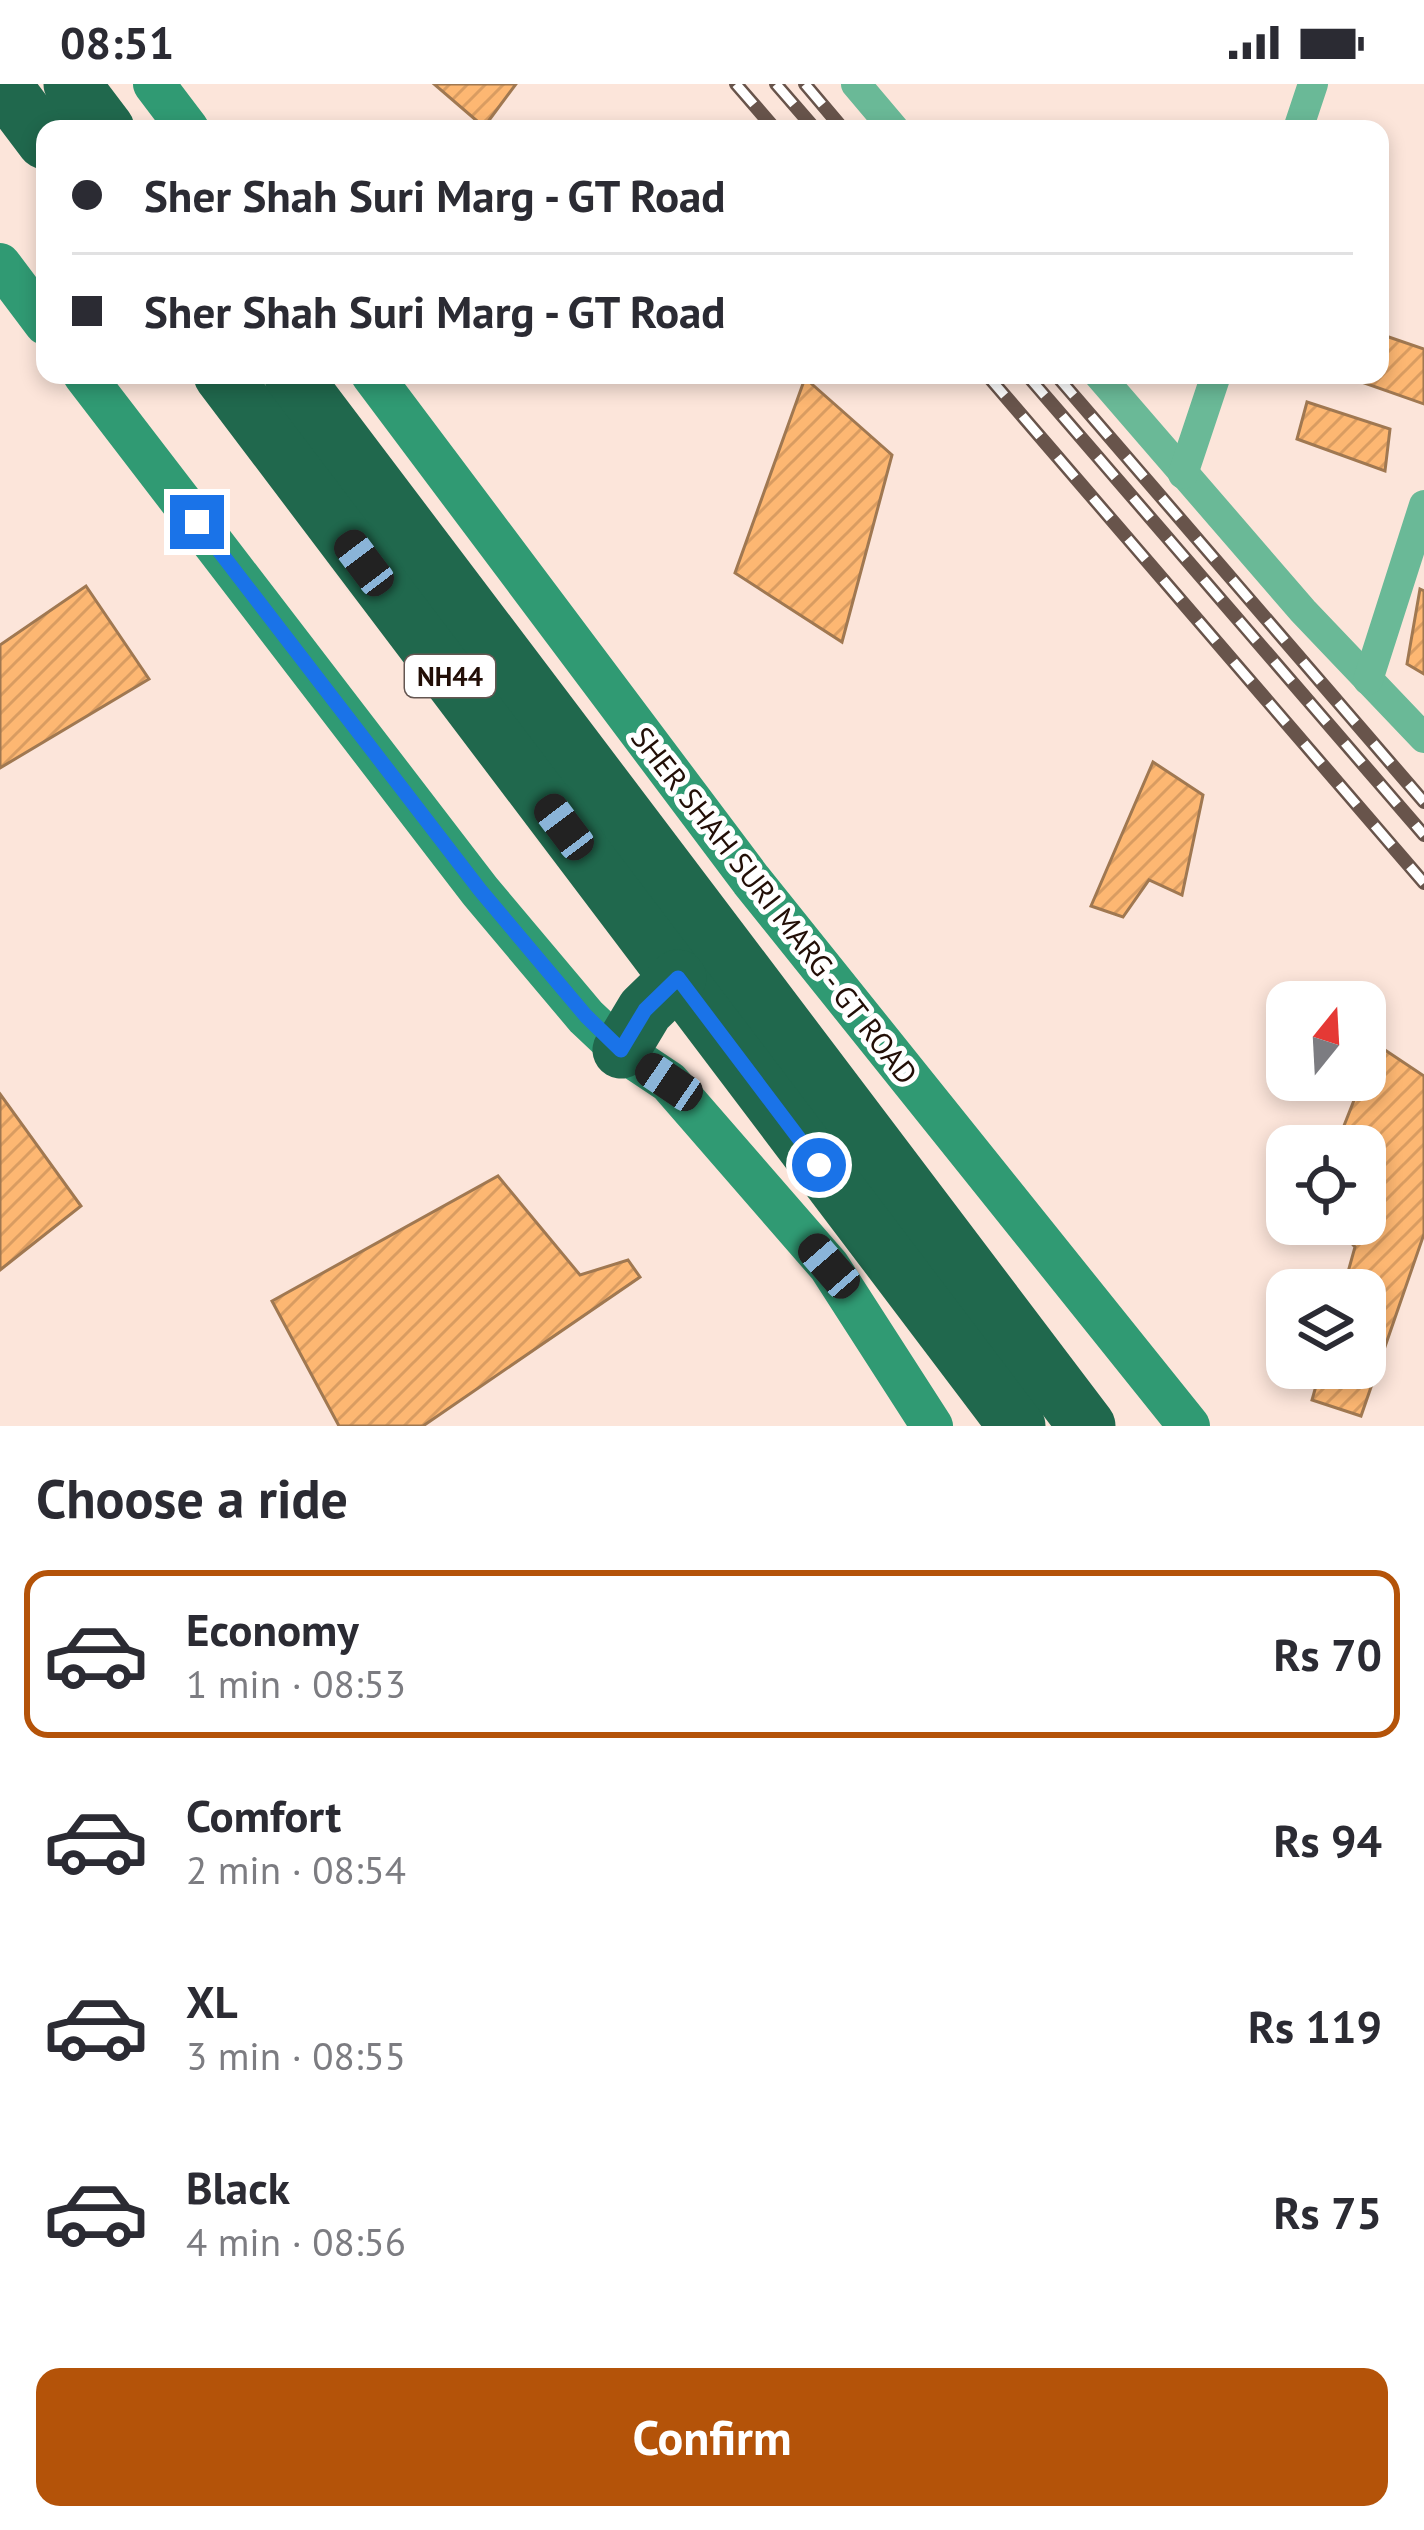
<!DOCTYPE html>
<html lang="en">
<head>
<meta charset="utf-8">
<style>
	body { margin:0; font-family:"PT Sans",sans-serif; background:#f2f2f3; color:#2b2b33; height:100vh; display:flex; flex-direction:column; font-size:45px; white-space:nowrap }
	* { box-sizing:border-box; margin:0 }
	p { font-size:39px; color:#7c7c81 }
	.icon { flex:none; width:66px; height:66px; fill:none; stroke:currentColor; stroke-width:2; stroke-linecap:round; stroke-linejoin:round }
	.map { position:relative; height:1342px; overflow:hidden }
	.panel { display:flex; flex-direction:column; background:#fff; flex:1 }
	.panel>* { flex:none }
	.banner { position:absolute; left:36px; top:36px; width:1353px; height:264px; border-radius:24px; box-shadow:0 6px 18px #0003; display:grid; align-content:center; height:264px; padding:0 36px; background:#fff }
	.needle { width:78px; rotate:18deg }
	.fabs { position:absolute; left:1266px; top:897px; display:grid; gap:24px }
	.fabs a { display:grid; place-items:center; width:120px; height:120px; border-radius:24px; background:#fff; box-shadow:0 6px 18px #0003; font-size:60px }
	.end { position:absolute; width:54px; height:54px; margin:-27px; border:15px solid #1a73e8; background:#fff; box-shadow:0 0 0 6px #fff }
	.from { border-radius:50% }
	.car { position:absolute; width:36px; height:72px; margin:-36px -18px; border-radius:15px; box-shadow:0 0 9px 3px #0007; background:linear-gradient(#222 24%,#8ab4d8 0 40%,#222 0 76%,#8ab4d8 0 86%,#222 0) }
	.banner b { display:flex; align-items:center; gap:42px; height:114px; font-size:45px }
	.banner b+b { border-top:3px solid #e1e1e2 }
	.banner i { width:30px; height:30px; background:#2b2b33 }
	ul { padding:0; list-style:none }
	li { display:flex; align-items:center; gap:36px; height:168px; margin:0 24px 18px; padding:0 12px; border:6px solid transparent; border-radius:24px }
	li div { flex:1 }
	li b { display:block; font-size:45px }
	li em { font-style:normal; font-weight:800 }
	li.current { border-color:#b45309 }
	li>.icon { width:108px; height:108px; stroke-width:1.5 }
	h2 { padding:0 36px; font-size:54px; line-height:144px }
	.cta { display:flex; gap:24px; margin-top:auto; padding:24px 36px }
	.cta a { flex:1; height:138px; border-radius:24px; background:#b45309; color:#fff; font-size:48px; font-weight:800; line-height:138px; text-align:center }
	.status { display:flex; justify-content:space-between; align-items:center; height:84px; padding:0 60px; background:#fff; direction:ltr }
	.status svg { height:33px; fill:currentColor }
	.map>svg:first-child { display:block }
</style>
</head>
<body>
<div class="status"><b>08:51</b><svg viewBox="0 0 49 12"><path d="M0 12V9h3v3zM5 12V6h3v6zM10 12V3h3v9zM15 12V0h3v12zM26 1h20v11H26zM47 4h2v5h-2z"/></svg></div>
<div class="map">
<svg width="1424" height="1342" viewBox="0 0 1424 1342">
	<defs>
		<pattern id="building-hatch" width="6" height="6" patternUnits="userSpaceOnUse" patternTransform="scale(3)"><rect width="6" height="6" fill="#fdb772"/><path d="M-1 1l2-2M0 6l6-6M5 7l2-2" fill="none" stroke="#d99c61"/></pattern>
	</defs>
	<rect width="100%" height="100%" fill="#fce5da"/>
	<g fill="url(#building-hatch)" stroke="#a07851" stroke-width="3">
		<polygon points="434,0 516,0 484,43"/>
		<polygon points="1380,250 1424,265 1424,320 1353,295 1354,291 1380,291"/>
		<polygon points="805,294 892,371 842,558 735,489"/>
		<polygon points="1307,318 1390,345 1385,387 1297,355"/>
		<polygon points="86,502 149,595 0,684 0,561"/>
		<polygon points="1420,505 1424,507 1424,590 1407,580"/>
		<polygon points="1153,678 1203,711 1182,811 1149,796 1123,833 1091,822"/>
		<polygon points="1376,960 1424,992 1424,1150 1361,1332 1312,1316 1321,1284 1365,1284 1365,1206 1343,1206 1355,1163 1334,1140 1365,1140 1365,1062 1336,1062 1362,996 1365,996 1365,988"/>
		<polygon points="0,1010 81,1122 0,1186"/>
		<polygon points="498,1092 580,1191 628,1176 640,1193 423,1342 339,1342 272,1217"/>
	</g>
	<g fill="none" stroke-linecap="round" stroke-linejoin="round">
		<g stroke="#6ab997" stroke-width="30">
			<polyline points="856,0 894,45"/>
			<polyline points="1298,45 1313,0"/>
			<polyline points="1099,291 1303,527 1424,654"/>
			<polyline points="1183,390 1216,291"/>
			<polyline points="1368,596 1424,421"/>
		</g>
		<g stroke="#309a73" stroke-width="42">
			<polyline points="154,0 188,45"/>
			<polyline points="0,180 45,240"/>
			<polyline points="84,291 480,807 586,933 621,966 669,998 829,1182 932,1342"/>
			<polyline points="372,291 751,796 1189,1342"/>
		</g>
		<g stroke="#20684d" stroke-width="57">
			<polyline points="2,0 45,57"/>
			<polyline points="72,0 106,45"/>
			<polyline points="222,291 1017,1342"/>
			<polyline points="292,291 1087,1342"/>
			<polyline points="621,966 645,926 678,894"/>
		</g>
		<defs>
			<g id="rail">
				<polyline points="736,0 775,45"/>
				<polyline points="776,0 815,45"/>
				<polyline points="805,0 843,45"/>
				<polyline points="987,291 1424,799"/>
				<polyline points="1027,291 1424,751"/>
				<polyline points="1056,291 1424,718"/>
			</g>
		</defs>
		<use href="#rail" stroke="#68544b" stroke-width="14"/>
		<use href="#rail" stroke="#fff" stroke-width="9" stroke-dasharray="27" stroke-linecap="butt"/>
	</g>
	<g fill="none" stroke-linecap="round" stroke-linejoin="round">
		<polyline stroke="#1a73e8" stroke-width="15" points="197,438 480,806 586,932 621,966 645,926 678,894 819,1081"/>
	</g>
	<g text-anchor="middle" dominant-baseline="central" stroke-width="10" stroke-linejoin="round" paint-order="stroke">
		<rect fill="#fff" stroke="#645651" stroke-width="3" x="405" y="571" width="90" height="42" rx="9"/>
		<g font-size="27" font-weight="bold" fill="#220e06">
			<text x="450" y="592">NH44</text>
		</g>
		<g font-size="30" fill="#220e06" stroke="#fff">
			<text transform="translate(775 821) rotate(52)">SHER SHAH SURI MARG - GT ROAD</text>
		</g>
	</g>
</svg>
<div class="fabs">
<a><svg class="needle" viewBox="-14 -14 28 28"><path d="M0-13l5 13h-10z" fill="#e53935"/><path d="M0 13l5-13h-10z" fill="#7c7c81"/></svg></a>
<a><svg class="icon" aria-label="locate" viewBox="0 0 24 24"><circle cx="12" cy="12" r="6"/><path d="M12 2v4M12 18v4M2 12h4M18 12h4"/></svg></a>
<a><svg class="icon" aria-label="layers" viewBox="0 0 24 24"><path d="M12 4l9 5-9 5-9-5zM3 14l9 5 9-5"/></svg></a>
</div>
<i class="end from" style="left:819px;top:1081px"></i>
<i class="end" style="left:197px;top:438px"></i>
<i class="car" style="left:364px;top:479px;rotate:323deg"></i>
<i class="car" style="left:564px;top:743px;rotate:323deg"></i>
<i class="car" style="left:669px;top:998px;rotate:304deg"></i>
<i class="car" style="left:829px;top:1182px;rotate:319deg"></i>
<div class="banner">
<b><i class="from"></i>Sher Shah Suri Marg - GT Road</b>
<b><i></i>Sher Shah Suri Marg - GT Road</b>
</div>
</div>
<section class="panel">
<h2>Choose a ride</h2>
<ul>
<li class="current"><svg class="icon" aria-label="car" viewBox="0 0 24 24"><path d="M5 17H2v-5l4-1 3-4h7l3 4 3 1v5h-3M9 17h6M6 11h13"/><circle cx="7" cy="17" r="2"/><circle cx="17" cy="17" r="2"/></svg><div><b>Economy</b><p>1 min · 08:53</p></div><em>Rs 70</em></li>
<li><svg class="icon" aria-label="car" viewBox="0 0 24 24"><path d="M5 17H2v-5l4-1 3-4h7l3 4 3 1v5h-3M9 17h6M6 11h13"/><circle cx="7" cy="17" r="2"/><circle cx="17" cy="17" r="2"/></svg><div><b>Comfort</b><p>2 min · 08:54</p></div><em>Rs 94</em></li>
<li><svg class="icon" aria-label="car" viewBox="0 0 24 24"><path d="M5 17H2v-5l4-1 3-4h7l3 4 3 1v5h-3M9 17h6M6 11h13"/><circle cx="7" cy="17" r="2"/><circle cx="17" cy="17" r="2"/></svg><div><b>XL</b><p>3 min · 08:55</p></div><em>Rs 119</em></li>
<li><svg class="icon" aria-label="car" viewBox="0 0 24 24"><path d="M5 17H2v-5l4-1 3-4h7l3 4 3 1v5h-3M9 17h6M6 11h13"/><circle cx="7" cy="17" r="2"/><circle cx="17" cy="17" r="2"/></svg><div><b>Black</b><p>4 min · 08:56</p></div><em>Rs 75</em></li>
</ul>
<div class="cta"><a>Confirm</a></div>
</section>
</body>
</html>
